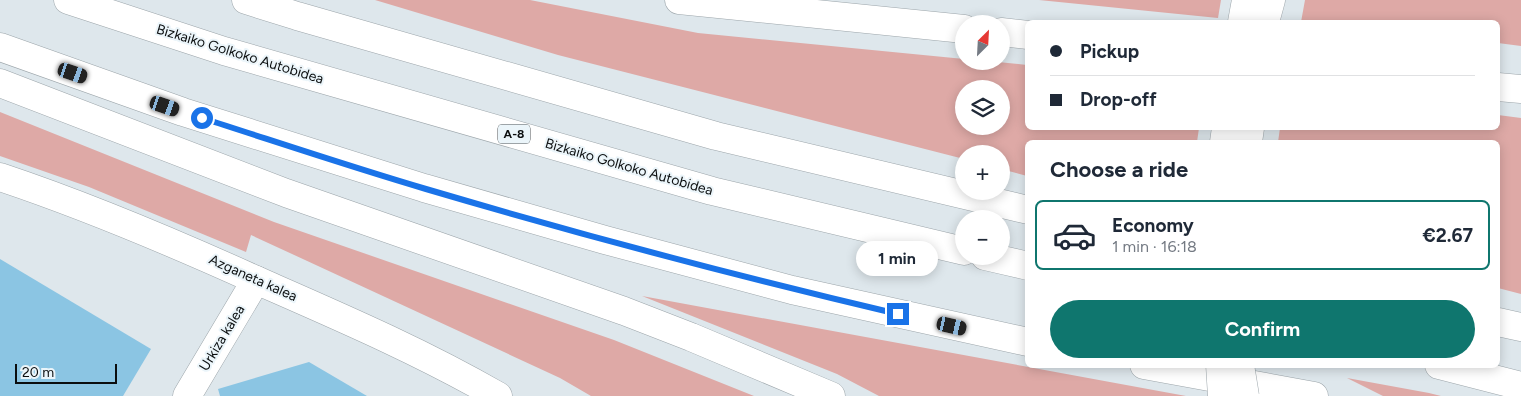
<!DOCTYPE html>
<html lang="en">
<head>
<meta charset="utf-8">
<style>
	body { margin:0; font-family:Figtree,sans-serif; background:#f2f2f3; color:#1f2937; height:100vh; display:flex; flex-direction:column; font-size:19px; white-space:nowrap }
	* { box-sizing:border-box; margin:0 }
	p { font-size:16px; color:#747a83 }
	.icon { flex:none; width:28px; height:28px; fill:none; stroke:currentColor; stroke-width:2; stroke-linecap:round; stroke-linejoin:round }
	.map { position:relative; flex:1; overflow:hidden }
	.drawer { position:absolute; left:1025px; top:140px; width:475px; height:228px; display:flex; flex-direction:column; background:#fff; border-radius:8px; box-shadow:0 2px 12px #0003 }
	.drawer>* { flex:none }
	.top-card { position:absolute; left:1025px; top:20px; width:475px; height:110px; border-radius:8px; box-shadow:0 2px 12px #0003; display:grid; align-content:center; height:110px; padding:0 25px; background:#fff }
	.needle { width:32px; rotate:24deg }
	.tools { position:absolute; left:955px; top:15px; display:grid; gap:10px }
	.tools a { display:grid; place-items:center; width:55px; height:55px; border-radius:50%; background:#fff; box-shadow:0 2px 12px #0003; font-size:25px }
	.scale { position:absolute; left:15px; bottom:12px; width:102px; box-sizing:border-box; padding-left:5px; border:2px solid #0b0e0f; border-top:0; font-size:14px; line-height:18px; white-space:nowrap; color:#0b0e0f; -webkit-text-stroke:4px #ebf5fa; paint-order:stroke }
	.end { position:absolute; width:22px; height:22px; margin:-11px; border:6px solid #1a73e8; background:#fff; box-shadow:0 0 0 2px #fff }
	.from { border-radius:50% }
	.bubble { position:absolute; height:35px; border-radius:18px; background:#fff; box-shadow:0 2px 12px #0003; font-size:16px; font-weight:700; line-height:35px; text-align:center }
	.car { position:absolute; width:15px; height:30px; margin:-15px -8px; border-radius:6px; box-shadow:0 0 4px 1px #0007; background:linear-gradient(#222 24%,#8ab4d8 0 40%,#222 0 76%,#8ab4d8 0 86%,#222 0) }
	.top-card b { display:flex; align-items:center; gap:18px; height:48px; font-size:19px }
	.top-card b+b { border-top:1px solid #e0e1e3 }
	.top-card i { width:12px; height:12px; background:#1f2937 }
	ul { padding:0; list-style:none }
	li { display:flex; align-items:center; gap:15px; height:70px; margin:0 10px 8px; padding:0 15px; border:2px solid transparent; border-radius:8px }
	li div { flex:1 }
	li b { display:block; font-size:19px }
	li em { font-style:normal; font-weight:700 }
	li.on { border-color:#0f766e }
	li>.icon { width:45px; height:45px; stroke-width:1.5 }
	h2 { padding:0 25px; font-size:22px; line-height:60px }
	.cta { display:flex; gap:10px; margin-top:auto; padding:10px 25px }
	.cta a { flex:1; height:58px; border-radius:30px; background:#0f766e; color:#fff; font-size:20px; font-weight:700; line-height:58px; text-align:center }
	.map>svg:first-child { display:block }
</style>
</head>
<body>
<div class="map">
<svg width="1521" height="396" viewBox="0 0 1521 396">
	<rect width="100%" height="100%" fill="#dee7ec"/>
	<g fill="#dea9a6" fill-rule="evenodd">
		<path d="M375 0H530L698 33 964 59V61H988L1027 65 1028 128H1199L1197 142H1028L1027 176 1001 169V154H964V159L558 55ZM964 89H1001V126H964Z"/>
		<polygon points="1039,0 1221,0 1218,18"/>
		<polygon points="1305,0 1521,0 1521,46 1498,43 1498,22 1301,22"/>
		<polygon points="0,112 274,222 614,340 754,396 591,396 560,378 251,235 246,252 89,187 0,156"/>
		<polygon points="1498,115 1521,118 1521,294 1498,288 1498,142 1278,142 1280,128 1498,128"/>
		<polygon points="642,296 1186,396 879,396 837,374"/>
		<polygon points="1347,378 1429,393 1441,396 1383,396"/>
	</g>
	<g fill="#8bc5e3">
		<polygon points="0,259 151,349 123,396 0,396"/>
		<polygon points="309,362 367,396 220,396 218,389"/>
	</g>
	<g fill="none" stroke-linecap="round" stroke-linejoin="round">
		<defs>
			<g id="minor">
				<path d="M0 177C87 206 172 242 256 280 338 316 420 351 498 396"/>
				<polyline points="187,396 256,280"/>
			</g>
			<g id="primary">
				<polyline points="1242,22 1246,0"/>
				<polyline points="1224,142 1226,128"/>
			</g>
			<g id="motorway">
				<polyline points="68,0 224,51 712,191 964,251"/>
				<polyline points="246,0 297,16 716,136 1028,210"/>
				<polyline points="679,0 964,29"/>
				<polyline points="1265,22 1271,0"/>
				<polyline points="1001,32 1028,35"/>
				<polyline points="0,47 183,112 424,188 605,240 792,290 1028,342"/>
				<polyline points="0,83 286,193 624,311 691,337 831,396"/>
				<polyline points="1498,87 1521,89"/>
				<polyline points="1248,142 1250,128"/>
				<polyline points="985,256 1028,266"/>
				<polyline points="1498,322 1521,327"/>
				<polyline points="1144,365 1314,396"/>
				<polyline points="1439,365 1521,386"/>
			</g>
		</defs>
		<use href="#minor" stroke="#9ca5aa" stroke-width="29"/>
		<use href="#primary" stroke="#9ca5aa" stroke-width="29"/>
		<use href="#motorway" stroke="#9ca5aa" stroke-width="29"/>
		<use href="#minor" stroke="#fff" stroke-width="28"/>
		<use href="#primary" stroke="#fff" stroke-width="28"/>
		<use href="#motorway" stroke="#fff" stroke-width="28"/>
		<defs>
			<polyline id="primary-bridge" points="1220,365 1222,396"/>
			<polyline id="motorway-bridge" points="1240,365 1245,396"/>
		</defs>
		<use href="#primary-bridge" stroke="#9ca5aa" stroke-width="29" stroke-linecap="butt"/>
		<use href="#motorway-bridge" stroke="#9ca5aa" stroke-width="29" stroke-linecap="butt"/>
		<use href="#primary-bridge" stroke="#fff" stroke-width="28"/>
		<use href="#motorway-bridge" stroke="#fff" stroke-width="28"/>
	</g>
	<g fill="none" stroke-linecap="round" stroke-linejoin="round">
		<path stroke="#1a73e8" stroke-width="6" d="M202 118C277 142 351 167 426 189 582 235 740 277 898 314"/>
	</g>
	<g text-anchor="middle" dominant-baseline="central" stroke-width="4" stroke-linejoin="round" paint-order="stroke">
		<rect fill="#ebf5fa" stroke="#4e5356" stroke-width="1" x="498" y="124.5" width="32" height="19" rx="4"/>
		<g font-size="12" font-weight="bold" fill="#0b0e0f">
			<text x="514" y="134">A-8</text>
		</g>
		<g font-size="14" fill="#0b0e0f" stroke="#ebf5fa">
			<text transform="translate(240 54) rotate(17)">Bizkaiko Golkoko Autobidea</text>
			<text transform="translate(629 167) rotate(16)">Bizkaiko Golkoko Autobidea</text>
			<text transform="translate(253 278) rotate(24)">Azganeta kalea</text>
			<text transform="translate(222 338) rotate(-59)">Urkiza kalea</text>
		</g>
	</g>
</svg>
<div class="tools">
<a><svg class="needle" viewBox="-14 -14 28 28"><path d="M0-13l5 13h-10z" fill="#e53935"/><path d="M0 13l5-13h-10z" fill="#747a83"/></svg></a>
<a><svg class="icon" aria-label="layers" viewBox="0 0 24 24"><path d="M12 4l9 5-9 5-9-5zM3 14l9 5 9-5"/></svg></a>
<a>+</a>
<a>−</a>
</div>
<div class="scale">20 m</div>
<i class="end from" style="left:202px;top:118px"></i>
<i class="end" style="left:898px;top:314px"></i>
<div class="bubble" style="left:856px;top:241px;width:82px">1 min</div>
<i class="car" style="left:73px;top:73px;rotate:109deg"></i>
<i class="car" style="left:165px;top:106px;rotate:109deg"></i>
<i class="car" style="left:952px;top:326px;rotate:103deg"></i>
<div class="top-card">
<b><i class="from"></i>Pickup</b>
<b><i></i>Drop-off</b>
</div>
<section class="drawer">
<h2>Choose a ride</h2>
<ul>
<li class="on"><svg class="icon" aria-label="car" viewBox="0 0 24 24"><path d="M5 17H2v-5l4-1 3-4h7l3 4 3 1v5h-3M9 17h6M6 11h13"/><circle cx="7" cy="17" r="2"/><circle cx="17" cy="17" r="2"/></svg><div><b>Economy</b><p>1 min · 16:18</p></div><em>€2.67</em></li>
</ul>
<div class="cta"><a>Confirm</a></div>
</section>
</div>
</body>
</html>
